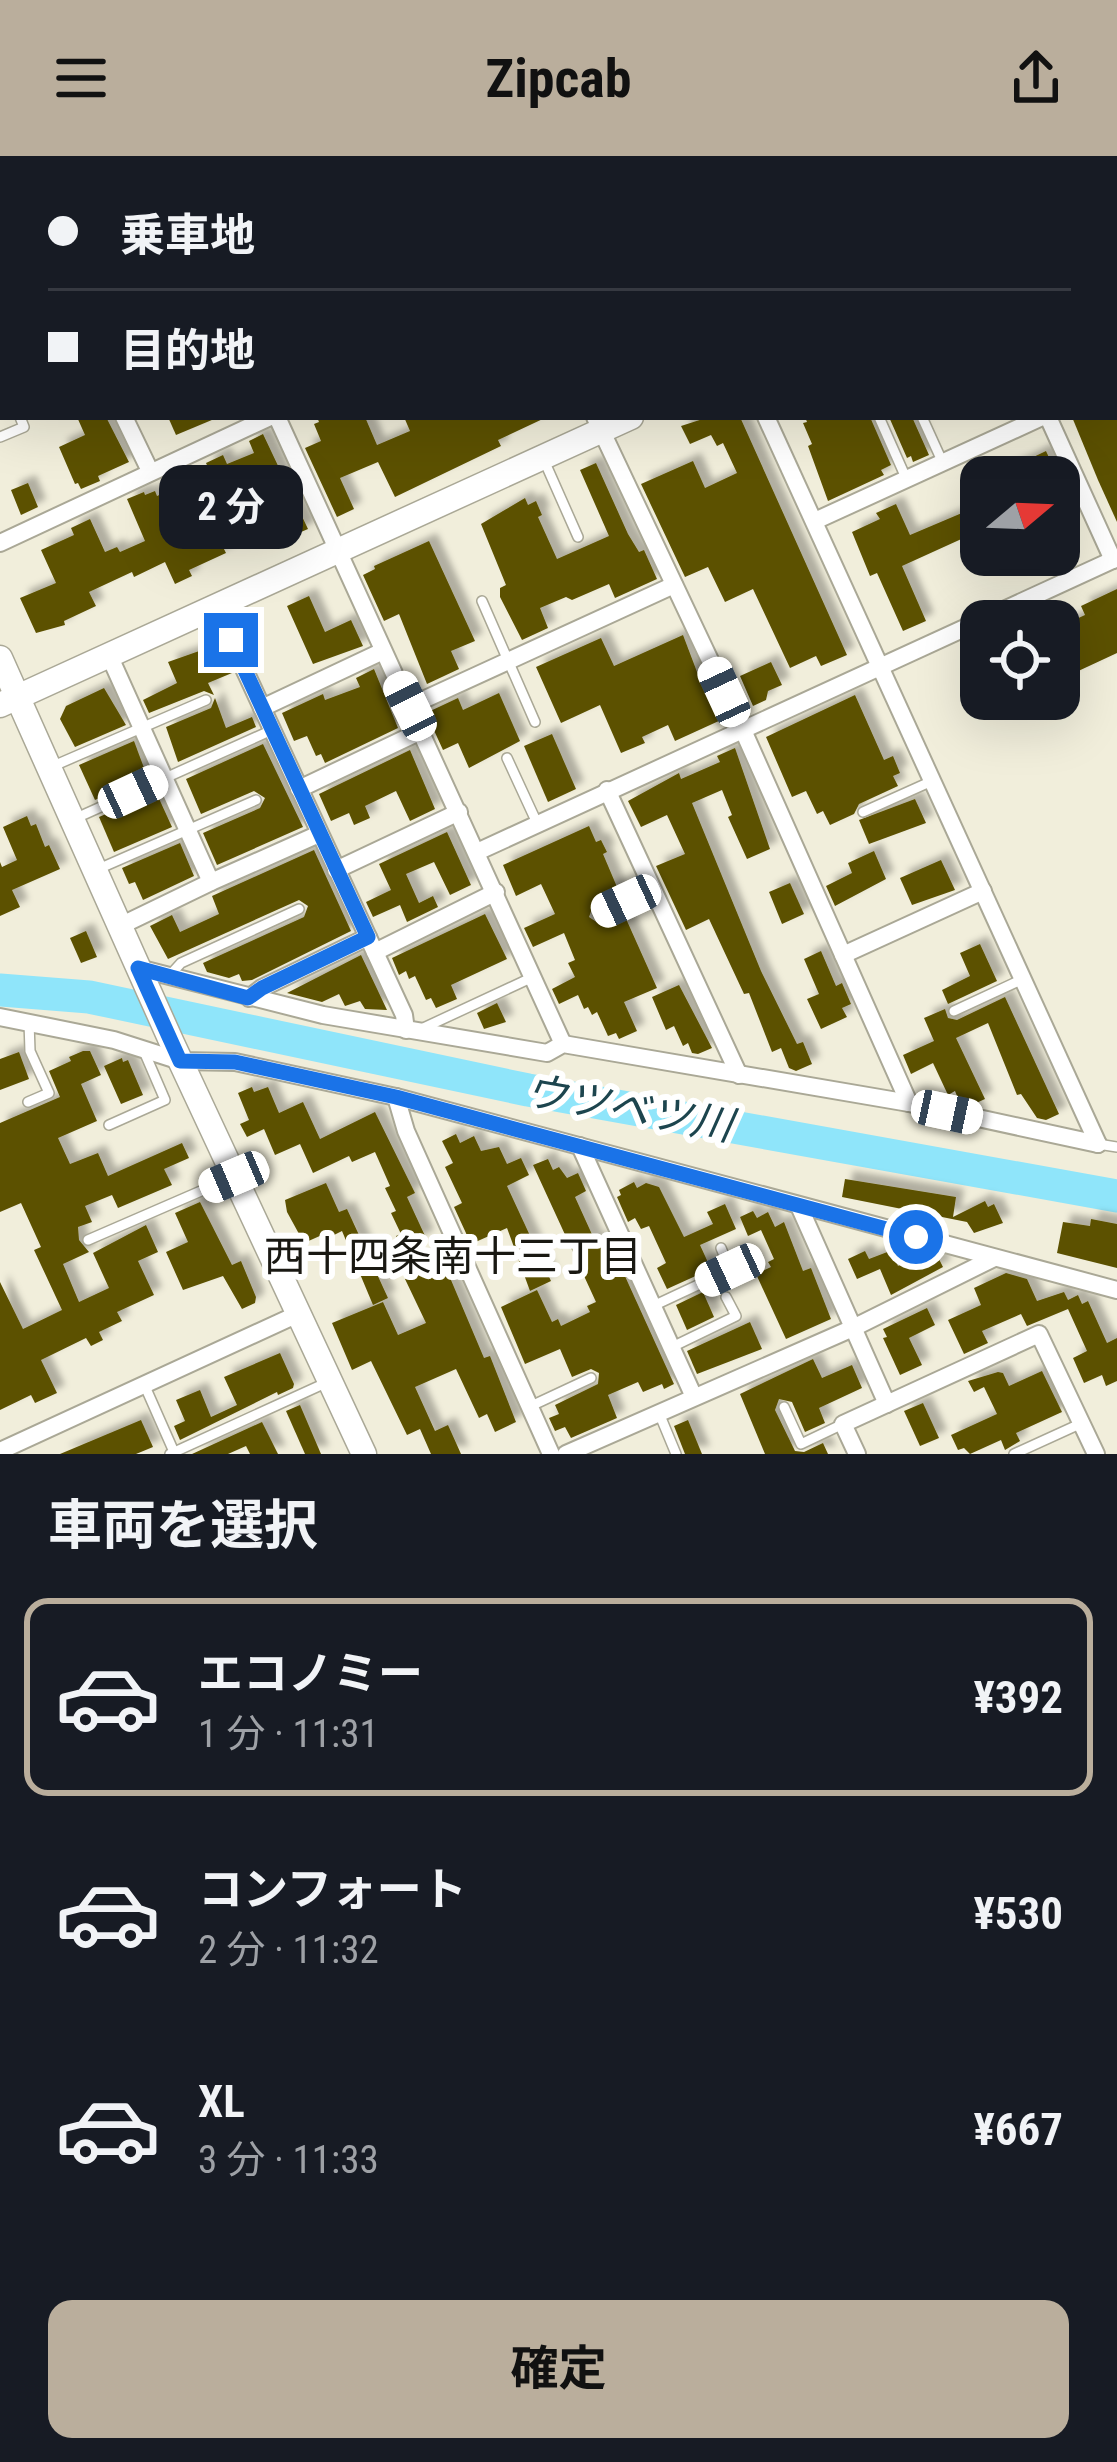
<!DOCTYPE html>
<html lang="ja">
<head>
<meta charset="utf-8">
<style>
	body { margin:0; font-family:"Roboto Condensed","Noto Sans JP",sans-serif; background:#242831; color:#f1f3f6; height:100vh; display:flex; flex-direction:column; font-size:45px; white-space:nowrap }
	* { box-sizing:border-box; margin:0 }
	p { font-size:39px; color:#9ea1a6 }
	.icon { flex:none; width:66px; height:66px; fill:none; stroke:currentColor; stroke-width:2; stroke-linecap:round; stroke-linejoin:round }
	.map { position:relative; height:1298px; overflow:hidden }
	.side { display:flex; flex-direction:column; background:#171b24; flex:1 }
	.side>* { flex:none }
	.hud { position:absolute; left:0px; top:0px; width:1119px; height:264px; box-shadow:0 12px 48px #0002; display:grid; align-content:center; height:264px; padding:0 48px; background:#171b24 }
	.needle { width:78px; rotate:71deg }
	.buttons { position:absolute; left:960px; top:300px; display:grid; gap:24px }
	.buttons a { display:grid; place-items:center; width:120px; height:120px; border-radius:24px; background:#171b24; box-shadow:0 12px 48px #0002; font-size:60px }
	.end { position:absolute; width:54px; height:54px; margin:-27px; border:15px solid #1a73e8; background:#fff; box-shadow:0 0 0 6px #fff }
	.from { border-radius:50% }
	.bubble { position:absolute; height:84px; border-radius:24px; background:#171b24; box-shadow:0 12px 48px #0002; font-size:39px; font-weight:700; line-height:84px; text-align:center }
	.car { position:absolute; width:36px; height:72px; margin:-36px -18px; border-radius:15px; box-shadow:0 0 9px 3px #0007; background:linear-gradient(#fff 24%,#345 0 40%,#fff 0 76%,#345 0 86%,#fff 0) }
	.hud b { display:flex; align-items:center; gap:42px; height:114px; font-size:45px }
	.hud b+b { border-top:3px solid #363941 }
	.hud i { width:30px; height:30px; background:#f1f3f6 }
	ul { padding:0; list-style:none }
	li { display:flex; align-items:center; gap:36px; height:198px; margin:0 24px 18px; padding:0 24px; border:6px solid transparent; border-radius:24px }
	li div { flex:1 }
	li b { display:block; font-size:45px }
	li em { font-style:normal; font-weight:700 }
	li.selected { border-color:#baae9c }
	li>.icon { width:108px; height:108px; stroke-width:1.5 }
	h2 { padding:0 48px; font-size:54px; line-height:144px }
	.button { display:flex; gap:24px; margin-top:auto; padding:24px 48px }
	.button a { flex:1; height:138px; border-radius:24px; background:#baae9c; color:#111; font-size:48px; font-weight:700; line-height:138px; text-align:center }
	header { display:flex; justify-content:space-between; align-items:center; height:156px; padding:0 48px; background:#baae9c; color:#111; font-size:54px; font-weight:700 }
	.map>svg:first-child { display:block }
</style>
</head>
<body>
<header><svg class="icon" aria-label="menu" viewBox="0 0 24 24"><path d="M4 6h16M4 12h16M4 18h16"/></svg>Zipcab<svg class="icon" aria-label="share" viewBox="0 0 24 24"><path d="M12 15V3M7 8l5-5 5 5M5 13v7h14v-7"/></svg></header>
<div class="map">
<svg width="1117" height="1298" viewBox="0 0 1117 1298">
	<defs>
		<filter id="shadow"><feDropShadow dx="8" dy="-8" stdDeviation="3" flood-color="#0004"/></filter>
	</defs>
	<rect width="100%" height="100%" fill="#f1eedb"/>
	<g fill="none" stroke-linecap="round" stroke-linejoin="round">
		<polyline stroke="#8fe5fa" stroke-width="33" points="0,834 89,841 528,934 1117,1040"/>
	</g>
	<g fill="#5c5104" filter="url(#shadow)">
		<polygon points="77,261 106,261 129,306 98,320 100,325 81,333 78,327 75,328 59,291 85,279"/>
		<polygon points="168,261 219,261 176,279"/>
		<polygon points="317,261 365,261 377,289 410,275 404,261 547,261 498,284 501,290 395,341 378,306 340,322 354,353 337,361 305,292 321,285 314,268 319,266"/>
		<polygon points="709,261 740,261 847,499 821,510 816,500 790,512 753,433 725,446 708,411 685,421 641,328 693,305 705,332 737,317 723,287 717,290 711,279 690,288 681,270"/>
		<polygon points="805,261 870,261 891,309 881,314 884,319 828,345 808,290 812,288 803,267 807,266"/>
		<polygon points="889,261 912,261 929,299 913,306 911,300 907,302"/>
		<polygon points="1072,261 1117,261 1117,366 1098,324"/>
		<polygon points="263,278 308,373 287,382 267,336 242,347 252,368 219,383 226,397 189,414 192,420 175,428 165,406 134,421 132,416 89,436 96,450 64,465 65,469 36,477 20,442 56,427 41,394 74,379 71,372 90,363 105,396 117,391 120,396 145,385 127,343 144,336 145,339 155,335 157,340 210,316 206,307 223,299 227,308 254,297 249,285"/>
		<polygon points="1046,295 1058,321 992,321"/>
		<polygon points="596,307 628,378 639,396 644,394 657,423 615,442 609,428 572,444 566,441 540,452 548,472 522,484 500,441 500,432 506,429 481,368 525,342 528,349 536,345 542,359 538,361 557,403 609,380 580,314"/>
		<polygon points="28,327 38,351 21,359 11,334"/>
		<polygon points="896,348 910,379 969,354 979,375 902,410 926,465 903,475 877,417 870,420 852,376 880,363 876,357"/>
		<polygon points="429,385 475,485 451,495 459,513 427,528 399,458 384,465 363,419 375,413 374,410"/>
		<polygon points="1117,433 1117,497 1059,524 1059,471 1085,459 1081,450"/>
		<polygon points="309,440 325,476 351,464 363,490 313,508 287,450"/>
		<polygon points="683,479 705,537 708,536 721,564 675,585 668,569 642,581 645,587 621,597 600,549 561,567 536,511 601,482 614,510"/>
		<polygon points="219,488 232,517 208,527 214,539 204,535 149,557 143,544 177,527 168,506"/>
		<polygon points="771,506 782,529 768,535 766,544 753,550 740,520"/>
		<polygon points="374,513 398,572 325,607 321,598 316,600 307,580 294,585 282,557 323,538 325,544 360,531 356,522"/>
		<polygon points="104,532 126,569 75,591 60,563 66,550"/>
		<polygon points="499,537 520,585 469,612 458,587 443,594 426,557 458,542 463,554"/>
		<polygon points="855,539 884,604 893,600 900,617 893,620 898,630 859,648 854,658 830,669 823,655 817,658 806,635 792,641 766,581"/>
		<polygon points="215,542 226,572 252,561 256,571 178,606 166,571 211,552"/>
		<polygon points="552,578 576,633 548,646 524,590"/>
		<polygon points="134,585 147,620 95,644 79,609"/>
		<polygon points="263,588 303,671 217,709 203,677 260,652 265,642 254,635 201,658 186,623"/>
		<polygon points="735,592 770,693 747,703 728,661 732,659 722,634 692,647 761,815 797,888 803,886 812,908 796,915 789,912 781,892 772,896 749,837 744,838 709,763 686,774 656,710 685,698 667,659 641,671 628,645 679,617 681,623 720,606 717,600"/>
		<polygon points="410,594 435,653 410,665 396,635 365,650 370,662 354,669 349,657 331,665 319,638"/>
		<polygon points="156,636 172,671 114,696 99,661"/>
		<polygon points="915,643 926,667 869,688 859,664"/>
		<polygon points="27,660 31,670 36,668 45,691 49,689 60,713 12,734 20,751 0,760 0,706 2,711 17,704 3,671"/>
		<polygon points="589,670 596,686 601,684 607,696 603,698 620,738 593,750 589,761 598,767 623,756 657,832 624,846 637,875 619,883 616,877 608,880 597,856 592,859 588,851 584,853 578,839 559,848 552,833 575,821 568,807 575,804 564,777 533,791 524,772 555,758 541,728 516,740 503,709"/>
		<polygon points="447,676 471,729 450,739 434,706 406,718 419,747 433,740 438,751 407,766 400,749 373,761 366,746 391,734 379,708"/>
		<polygon points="180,687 194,720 143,744 135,726 129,728 122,712"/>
		<polygon points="314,694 351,775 252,824 242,825 239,818 229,822 207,816 203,807 304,761 308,750 299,744 168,803 150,770 172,759 180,776 219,758 212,740"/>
		<polygon points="874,695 886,723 835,750 826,730 852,717 848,707"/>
		<polygon points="941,704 955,734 912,749 900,722"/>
		<polygon points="790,727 804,758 782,768 769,736"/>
		<polygon points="485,758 507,803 451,829 457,843 436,852 431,842 426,844 415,820 409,823 406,815 399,819 392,802"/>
		<polygon points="86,775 97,801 81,807 70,782"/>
		<polygon points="980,788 997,825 948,848 942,834 970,820 960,797"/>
		<polygon points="821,795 836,830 842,827 851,848 842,852 847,861 821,873 807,843 819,838 804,803"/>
		<polygon points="361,799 387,854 365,853 360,845 345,850 339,838 322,846 287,837"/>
		<polygon points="679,829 712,892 698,898 692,897 688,887 683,890 674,870 666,874 652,841"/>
		<polygon points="1005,841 1059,958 1046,964 1037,962 1021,938 1017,939 988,867 956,882 985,943 974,948 959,945 955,935 948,939 933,907 911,918 903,899 934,885 924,862 945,853 948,862 957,864"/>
		<polygon points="497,847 506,866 484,873 477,857"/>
		<polygon points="83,895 90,895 101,919 81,928 97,965 58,982 70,1008 98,997 108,1020 182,987 189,1002 164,1013 172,1029 118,1052 112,1039 85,1050 92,1066 78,1071 79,1084 89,1096 63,1108 79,1146 109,1132 93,1097 146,1069 158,1096 138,1105 154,1139 117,1156 122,1165 99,1176 103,1184 91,1190 86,1182 41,1204 57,1237 35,1247 31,1239 0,1254 0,1126 23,1173 62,1154 34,1094 41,1091 21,1047 0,1056 0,967 60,941 49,915 71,905 69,901"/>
		<polygon points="19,896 29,923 0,934 0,903"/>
		<polygon points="122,902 123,906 128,904 143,939 121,948 104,910"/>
		<polygon points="252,931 254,936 268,931 279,957 303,946 320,983 375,956 415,1037 407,1041 426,1082 402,1093 396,1080 401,1078 391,1057 396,1055 385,1032 390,1030 375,996 352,1006 349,1000 313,1017 300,988 275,999 264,973 247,981 240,968 249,964 238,937"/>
		<polygon points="456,978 460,987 474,980 481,995 499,991 507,1008 521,1002 529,1019 507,1030 551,1125 530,1135 507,1072 471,1088 454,1051 462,1047 445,1011 453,1007 442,985"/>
		<polygon points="548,1003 553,1014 559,1011 567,1022 578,1017 586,1035 575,1041 595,1085 600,1083 612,1110 619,1107 674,1228 664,1233 662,1228 643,1236 638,1226 608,1239 617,1262 571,1282 565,1271 555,1275 549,1262 559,1258 555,1249 598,1228 599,1217 591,1213 572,1221 560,1193 525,1208 501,1151 537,1134 552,1166 558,1163 561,1170 590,1156 587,1150 596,1146 533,1009"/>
		<polygon points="845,1023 956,1041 953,1061 985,1045 988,1051 994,1048 1003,1067 974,1077 967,1066 842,1041"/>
		<polygon points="634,1026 637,1032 646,1027 659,1031 684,1081 713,1068 707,1056 725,1048 736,1073 700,1089 711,1113 667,1133 657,1112 666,1107 649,1070 641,1073 635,1062 628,1066 617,1041 621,1039 619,1034"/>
		<polygon points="326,1027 339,1056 347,1053 388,1142 373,1149 342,1075 332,1080 331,1075 304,1087 287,1056 285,1044"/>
		<polygon points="200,1046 232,1109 241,1105 256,1141 255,1147 242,1153 223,1120 183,1134 166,1096 188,1086 175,1057"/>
		<polygon points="753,1055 757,1062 768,1056 775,1071 784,1066 803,1115 811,1112 831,1163 786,1183 756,1118 771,1111 768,1106 774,1103 761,1074 748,1080 740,1061"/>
		<polygon points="1091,1063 1117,1068 1117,1112 1057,1097 1063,1066 1090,1070"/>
		<polygon points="903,1090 909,1100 896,1105 898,1110 924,1097 938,1101 943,1111 891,1139 880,1113 857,1123 848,1103 865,1095 869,1103"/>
		<polygon points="440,1098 484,1202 490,1200 516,1266 495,1276 487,1258 479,1262 456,1213 415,1231 435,1275 448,1269 461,1298 431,1298 420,1273 407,1279 371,1205 352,1214 332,1167 383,1146 398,1179 426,1167 405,1123 430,1111 427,1104"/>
		<polygon points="1006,1117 1027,1123 1037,1145 1064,1136 1068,1144 1078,1139 1082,1148 1088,1145 1107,1187 1117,1182 1117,1225 1106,1230 1102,1219 1084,1227 1073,1202 1087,1195 1068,1153 1027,1170 1021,1158 982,1175 988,1187 964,1198 948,1164 981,1149 974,1132"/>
		<polygon points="703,1136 714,1161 687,1174 676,1149"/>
		<polygon points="927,1152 935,1169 909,1182 922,1209 900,1219 883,1182 887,1181 883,1173"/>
		<polygon points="750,1166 762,1193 697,1218 687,1195"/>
		<polygon points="280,1197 294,1228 293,1232 278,1239 277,1236 180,1284 174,1270 185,1265 176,1244 200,1234 211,1261 237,1249 224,1221"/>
		<polygon points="813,1203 822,1222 852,1209 862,1232 819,1252 825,1267 805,1276 792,1246 779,1243 775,1254 795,1295 804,1296 823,1287 828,1298 765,1298 740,1238"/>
		<polygon points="1042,1215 1062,1256 1016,1277 1020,1285 1005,1294 1001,1284 970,1298 964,1292 958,1294 951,1279 997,1258 984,1231 974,1236 968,1225 998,1216 1003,1217 1009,1230"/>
		<polygon points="923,1247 939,1282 920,1290 904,1255"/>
		<polygon points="300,1249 321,1298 305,1298 286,1255"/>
		<polygon points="141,1264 153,1291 136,1298 60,1298"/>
		<polygon points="688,1264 702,1298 685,1298 674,1270"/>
		<polygon points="262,1266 278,1298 250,1298 246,1290 228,1298 192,1298"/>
	</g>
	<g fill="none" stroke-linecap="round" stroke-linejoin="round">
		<defs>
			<g id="lane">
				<polyline points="0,218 3,223"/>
				<polyline points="879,261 906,322"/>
				<polyline points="922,261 942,305"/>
				<polyline points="0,281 24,271 20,261"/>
				<polyline points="543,302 578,381"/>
				<polyline points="482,445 535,566"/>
				<polyline points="507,602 537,667"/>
				<polyline points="51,611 206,544"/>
				<polyline points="863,656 932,625"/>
				<polyline points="74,663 272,574"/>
				<polyline points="96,714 256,644"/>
				<polyline points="598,758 653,733"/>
				<polyline points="170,819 181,807 299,753"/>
				<polyline points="954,855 1023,823"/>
				<polyline points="419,874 533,821"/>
				<polyline points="28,946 49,937 30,895 29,866"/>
				<polyline points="109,969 165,944 143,893"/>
				<polyline points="1098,988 1117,991"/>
				<polyline points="88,1084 231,1022"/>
				<polyline points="653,1150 730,1114 721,1092"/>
				<polyline points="672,1191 736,1160 726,1141"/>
				<polyline points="144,1228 174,1296"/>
				<polyline points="531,1250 591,1222"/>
				<polyline points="784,1251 801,1288 843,1268"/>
				<polyline points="659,1257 676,1298"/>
				<polyline points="170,1298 330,1225"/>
				<polyline points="1014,1298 1082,1267"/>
			</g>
			<g id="street">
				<polyline points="155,0 157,3"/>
				<polyline points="316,0 318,3"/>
				<polyline points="478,0 479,3"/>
				<polyline points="648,0 649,3"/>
				<polyline points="925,0 926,3"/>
				<polyline points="31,3 37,0"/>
				<polyline points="816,3 822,0"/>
				<polyline points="0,17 3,16"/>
				<polyline points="1116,227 1117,227"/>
				<polyline points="124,261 150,315"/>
				<polyline points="277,261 563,888"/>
				<polyline points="595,261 742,572 909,947"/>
				<polyline points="766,261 1098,988"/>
				<polyline points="1048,261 1113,404"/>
				<polyline points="817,364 1042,261"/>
				<polyline points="0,387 270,261"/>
				<polyline points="215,450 404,859 406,874"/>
				<polyline points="109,499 211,726 120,770"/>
				<polyline points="410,550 674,429"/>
				<polyline points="262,552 383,495"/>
				<polyline points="299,633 421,575"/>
				<polyline points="607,634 739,919"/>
				<polyline points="477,696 1117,402"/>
				<polyline points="336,714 459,656"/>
				<polyline points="211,726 319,678"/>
				<polyline points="375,796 496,736"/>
				<polyline points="843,799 983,735"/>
				<polyline points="138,812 323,859 547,897 563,888 909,947 1098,988"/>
				<polyline points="249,842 262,832 368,781"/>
				<polyline points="0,861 114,884 180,905 235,906 396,941 1117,1134"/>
				<polyline points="396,941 406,975 551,1298"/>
				<polyline points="580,990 694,1241"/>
				<polyline points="799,1050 887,1248"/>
				<polyline points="0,1295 298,1158"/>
				<polyline points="566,1298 853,1172 994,1102"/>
				<polyline points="857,1298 843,1268 1039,1178 1096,1298"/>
			</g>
			<g id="secondary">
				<polyline points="1116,39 1117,39"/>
				<polyline points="0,502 172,887 364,1298"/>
				<polyline points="0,549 631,261"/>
			</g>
		</defs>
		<use href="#lane" stroke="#aaa896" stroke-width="12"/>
		<use href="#street" stroke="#aaa896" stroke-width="20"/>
		<use href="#secondary" stroke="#aaa896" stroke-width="27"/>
		<use href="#lane" stroke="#fff" stroke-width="9"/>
		<use href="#street" stroke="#fff" stroke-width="16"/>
		<use href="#secondary" stroke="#fff" stroke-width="24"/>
	</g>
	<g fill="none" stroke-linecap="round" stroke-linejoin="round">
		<polyline stroke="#1a73e8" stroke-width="15" points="231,484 368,781 262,832 248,842 138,812 180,905 235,906 396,941 916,1081"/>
	</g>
	<g text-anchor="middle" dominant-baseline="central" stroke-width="12" stroke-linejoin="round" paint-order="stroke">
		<g font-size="42" font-style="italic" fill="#1d454e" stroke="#fff">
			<text transform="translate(629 952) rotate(10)">ウツベツ川</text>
		</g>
		<g font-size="42" fill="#191812" stroke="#fff">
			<text x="453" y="1100">西十四条南十三丁目</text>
		</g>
	</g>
</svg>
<div class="buttons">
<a><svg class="needle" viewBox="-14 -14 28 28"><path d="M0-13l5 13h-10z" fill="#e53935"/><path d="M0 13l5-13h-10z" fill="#9ea1a6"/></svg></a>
<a><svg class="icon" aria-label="locate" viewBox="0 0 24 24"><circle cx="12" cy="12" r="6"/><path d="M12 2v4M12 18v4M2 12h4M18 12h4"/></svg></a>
</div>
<i class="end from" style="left:916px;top:1081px"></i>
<i class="end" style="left:231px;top:484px"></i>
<div class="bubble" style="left:159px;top:309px;width:144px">2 分</div>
<i class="car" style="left:724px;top:536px;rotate:335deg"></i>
<i class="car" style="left:410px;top:550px;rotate:334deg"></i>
<i class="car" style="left:133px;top:636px;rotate:65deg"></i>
<i class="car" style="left:626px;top:745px;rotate:245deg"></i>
<i class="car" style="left:947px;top:956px;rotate:102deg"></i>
<i class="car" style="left:234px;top:1021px;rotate:247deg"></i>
<i class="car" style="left:730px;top:1114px;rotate:245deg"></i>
<div class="hud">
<b><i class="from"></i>乗車地</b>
<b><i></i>目的地</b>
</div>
</div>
<section class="side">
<h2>車両を選択</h2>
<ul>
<li class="selected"><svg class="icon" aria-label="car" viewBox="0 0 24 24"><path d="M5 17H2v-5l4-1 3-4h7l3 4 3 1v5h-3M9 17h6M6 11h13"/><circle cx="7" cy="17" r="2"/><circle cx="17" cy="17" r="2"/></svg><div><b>エコノミー</b><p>1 分 · 11:31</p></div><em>¥392</em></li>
<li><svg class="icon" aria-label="car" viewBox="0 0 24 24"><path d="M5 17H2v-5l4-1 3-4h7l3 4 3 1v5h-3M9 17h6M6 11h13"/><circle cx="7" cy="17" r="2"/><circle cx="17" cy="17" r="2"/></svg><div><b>コンフォート</b><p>2 分 · 11:32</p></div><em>¥530</em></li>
<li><svg class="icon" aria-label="car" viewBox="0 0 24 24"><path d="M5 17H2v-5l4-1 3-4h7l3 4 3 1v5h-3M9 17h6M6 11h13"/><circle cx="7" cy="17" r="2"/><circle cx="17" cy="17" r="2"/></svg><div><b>XL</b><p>3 分 · 11:33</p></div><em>¥667</em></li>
</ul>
<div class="button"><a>確定</a></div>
</section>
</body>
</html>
